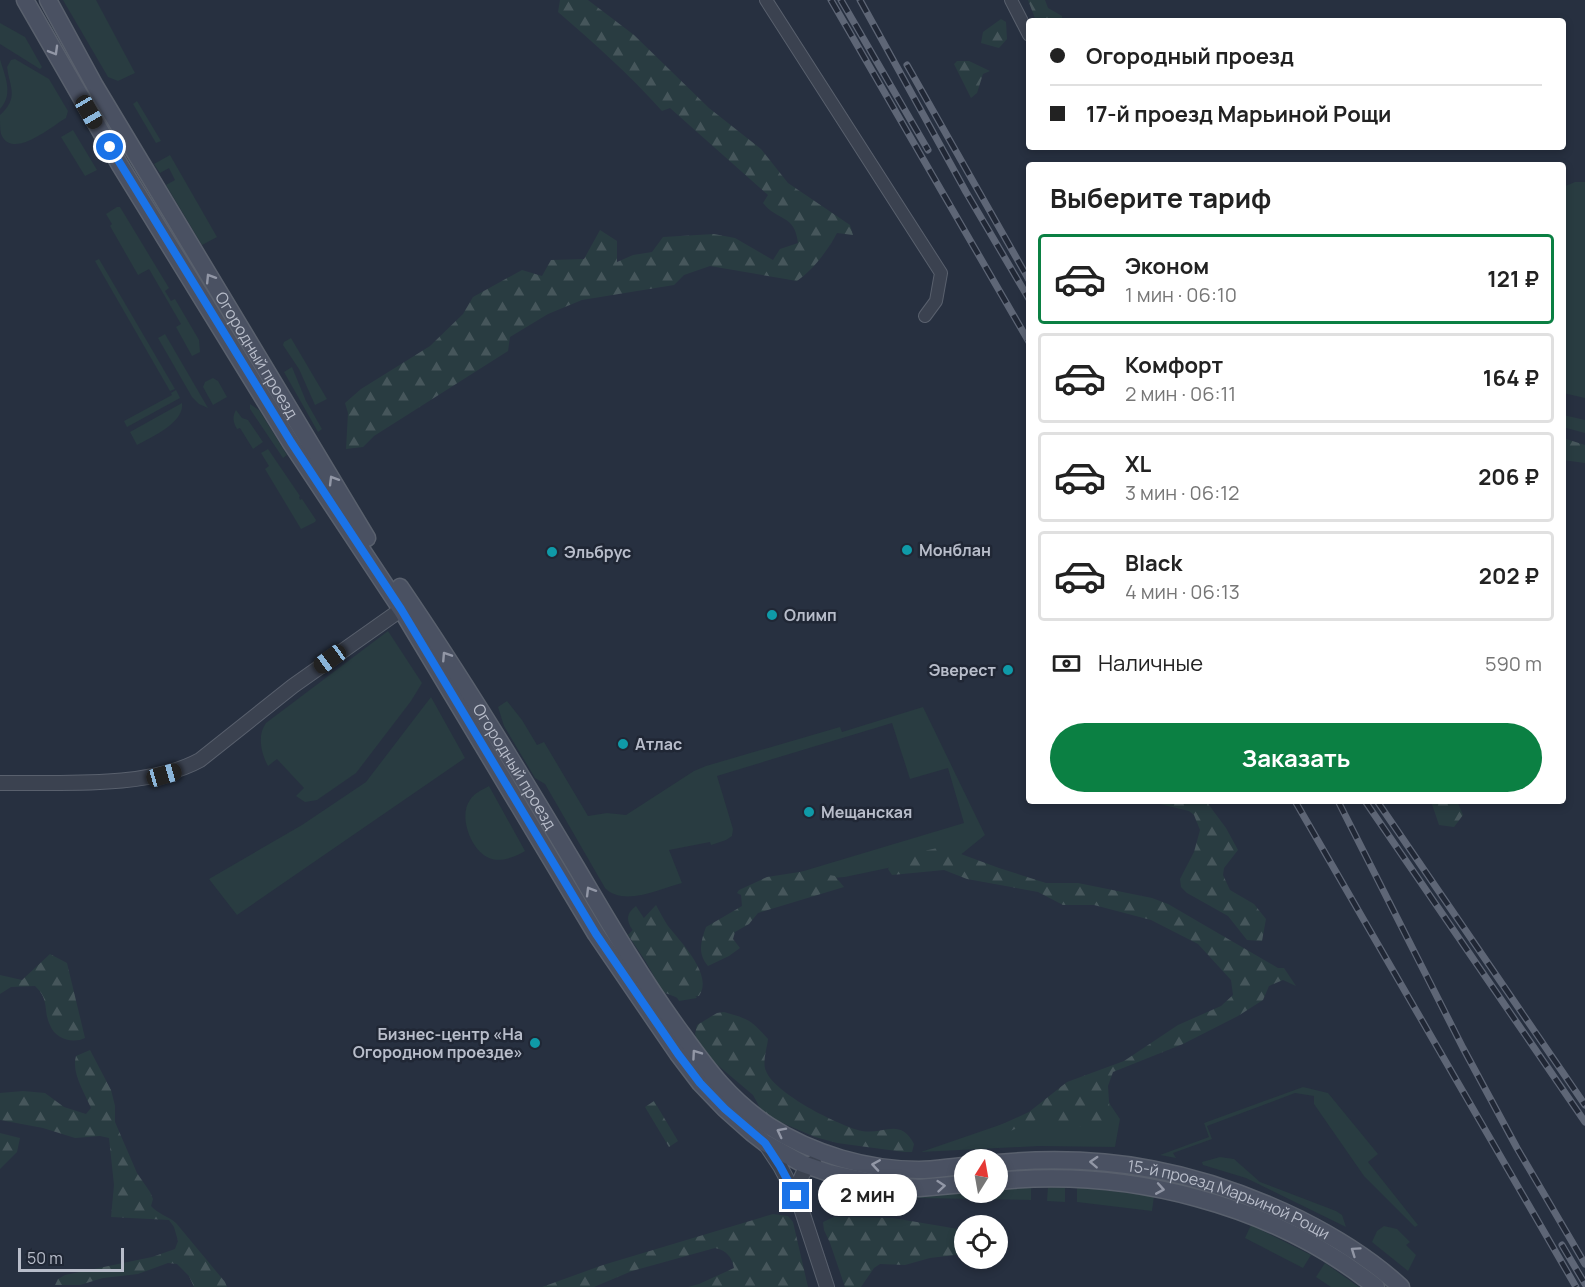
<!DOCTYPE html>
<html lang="ru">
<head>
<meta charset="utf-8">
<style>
	body { margin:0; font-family:Manrope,sans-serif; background:#f2f2f2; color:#222; height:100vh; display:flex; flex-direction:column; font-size:22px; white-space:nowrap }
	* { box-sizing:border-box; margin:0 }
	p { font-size:20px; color:#767676 }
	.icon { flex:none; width:33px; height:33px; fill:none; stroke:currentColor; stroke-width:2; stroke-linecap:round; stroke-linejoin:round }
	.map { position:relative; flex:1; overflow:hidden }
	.side { position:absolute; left:1026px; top:162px; width:540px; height:642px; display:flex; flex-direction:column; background:#fff; border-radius:6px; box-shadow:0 3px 9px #0003 }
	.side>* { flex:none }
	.guide { position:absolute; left:1026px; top:18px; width:540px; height:132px; border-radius:6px; box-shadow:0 3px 9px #0003; display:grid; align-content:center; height:132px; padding:0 24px; background:#fff }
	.needle { width:39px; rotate:11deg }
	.controls { position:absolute; left:954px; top:1149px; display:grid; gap:12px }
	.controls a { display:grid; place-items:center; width:54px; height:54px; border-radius:50%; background:#fff; box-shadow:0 3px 9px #0003; font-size:30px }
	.scale { position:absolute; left:18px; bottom:15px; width:106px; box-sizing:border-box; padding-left:6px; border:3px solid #b8bdca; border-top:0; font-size:16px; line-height:21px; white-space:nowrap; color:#b8bdca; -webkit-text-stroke:4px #202735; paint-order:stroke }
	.end { position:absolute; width:27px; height:27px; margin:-14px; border:8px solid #1a73e8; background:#fff; box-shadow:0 0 0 3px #fff }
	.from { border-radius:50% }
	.bubble { position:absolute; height:42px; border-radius:21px; background:#fff; box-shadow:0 3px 9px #0003; font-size:20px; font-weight:700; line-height:42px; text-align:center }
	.car { position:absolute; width:18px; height:36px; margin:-18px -9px; border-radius:8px; box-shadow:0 0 4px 2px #0007; background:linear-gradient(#222 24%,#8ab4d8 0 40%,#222 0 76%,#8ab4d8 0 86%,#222 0) }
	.guide b { display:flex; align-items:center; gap:21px; height:57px; font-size:22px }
	.guide b+b { border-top:2px solid #e0e0e0 }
	.guide i { width:15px; height:15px; background:#222 }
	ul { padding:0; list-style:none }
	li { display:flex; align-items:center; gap:18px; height:90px; margin:0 12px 9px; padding:0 12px; border:3px solid #e0e0e0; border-radius:6px }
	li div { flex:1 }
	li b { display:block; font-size:22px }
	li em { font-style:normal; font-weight:700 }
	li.on { border-color:#0b8043 }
	li>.icon { width:54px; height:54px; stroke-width:1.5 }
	h2 { padding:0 24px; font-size:27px; line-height:72px }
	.pay { display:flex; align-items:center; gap:15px; height:66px; padding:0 24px; font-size:22px }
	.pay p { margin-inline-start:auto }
	.primary-button { display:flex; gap:12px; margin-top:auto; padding:12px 24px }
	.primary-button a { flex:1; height:69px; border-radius:36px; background:#0b8043; color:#fff; font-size:24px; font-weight:700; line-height:69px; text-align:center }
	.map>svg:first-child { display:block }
</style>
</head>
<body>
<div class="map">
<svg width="1585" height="1287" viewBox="0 0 1585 1287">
	<defs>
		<pattern id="forest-firs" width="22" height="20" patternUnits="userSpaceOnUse" patternTransform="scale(1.5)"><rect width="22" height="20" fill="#293c41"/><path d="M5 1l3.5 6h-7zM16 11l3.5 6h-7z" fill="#46565b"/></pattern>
	</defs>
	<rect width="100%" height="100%" fill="#273040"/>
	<g fill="#293c41">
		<polygon points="63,0 96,0 135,73 118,81 108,77"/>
		<polygon points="0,23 25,37 42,67 40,69 0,44"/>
		<path d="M0 59C5 77 14 94 0 109Z"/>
		<path d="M15 59 49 79 68 111 66 118C52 126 12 161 1 134 0 129 0 121 0 115 19 98 10 88 7 67L11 60Z"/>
		<polygon points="137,101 161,141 156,143 133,104"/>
		<polygon points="73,130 97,170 85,176 61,137"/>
		<polygon points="170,155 217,237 202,245 166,185 175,180 169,168 160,173 154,164"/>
		<polygon points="1575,182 1585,182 1585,398 1563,393 1563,187"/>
		<polygon points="117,207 120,207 169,288 165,291 171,301 175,299 199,340 200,352 192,356 176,327 181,324 149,269 138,275 110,226 112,224 106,214"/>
		<polygon points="99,259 175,389 170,391 95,261"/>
		<polygon points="165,334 208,408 199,404 192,397 158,338"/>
		<polygon points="291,338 327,399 315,405 299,369 283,345 284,342"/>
		<polygon points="292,367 306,401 322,429 318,432 284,372"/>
		<polygon points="213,378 218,381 227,397 213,405 203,387 205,382"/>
		<polygon points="176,390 180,398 127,427 124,421 172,395 171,393"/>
		<path d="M182 403C185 422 152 437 137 445L130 432Z"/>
		<polygon points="250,404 259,410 287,455 283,458 250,409"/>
		<path d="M236 410 242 418 248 420 263 442 253 449 240 428 237 429C233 422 232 417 236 410Z"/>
		<polygon points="268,449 300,496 299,497 300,500 302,499 316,520 315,522 301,529 265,469 269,466 261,453"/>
		<path d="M388 631 422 683 411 701 356 773 317 800 305 802 296 796 304 788 277 759 268 766C261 753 257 735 266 723Z"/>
		<polygon points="431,697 465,758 237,915 209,879 302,825 366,782"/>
		<path d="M507 701 522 720 537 745 544 742 588 816 607 813 626 815 694 771 706 766 840 727 842 732 923 707 985 835 948 865 907 864 845 877 757 885 964 823 948 768 910 779 892 723 717 776 733 829 732 836 726 840 711 845 710 842 669 850 682 883C659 889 624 907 605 888L545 784 535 778 504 726 498 707Z"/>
		<path d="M489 786 525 851C515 857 500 863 489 858 471 851 458 816 470 800 474 793 482 790 489 786Z"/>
		<path d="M636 906 697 998 679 1001 630 926C626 917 628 912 636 906Z"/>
		<polygon points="1095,1082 1120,1119 1115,1147 1039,1146 921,1152 1017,1119"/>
		<polygon points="1303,1087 1328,1093 1378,1154 1368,1162 1418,1225 1415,1227 1364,1176 1314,1104 1314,1096 1295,1093 1207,1126 1212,1139 1173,1153 1176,1158 1160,1155 1209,1137 1204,1123"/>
		<polygon points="1220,1157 1234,1159 1260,1182 1336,1211 1342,1215 1346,1227 1246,1178 1203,1165 1202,1162"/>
		<polygon points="1031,1186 1031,1200 918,1198 858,1188 888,1191 964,1190 964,1192 998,1192 998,1188"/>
		<polygon points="1048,1186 1065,1186 1065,1202 1047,1201"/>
		<polygon points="1077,1187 1154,1196 1152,1211 1077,1202"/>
		<polygon points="1251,1225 1311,1255 1303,1268 1245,1238"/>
		<polygon points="1384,1226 1397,1229 1410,1242 1406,1245 1416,1255 1408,1271 1372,1242 1377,1231"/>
		<polygon points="1325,1263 1359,1287 1331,1287 1316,1277"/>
	</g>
	<g fill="url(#forest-firs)">
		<path d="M560 0H588L634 35 709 108 761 149 788 183 850 225 853 235 837 233C828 250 813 270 797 281L710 266 684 275 674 285 582 300 548 314 510 337 508 351 374 436 363 447 346 449 348 413 345 403 361 389 430 346 463 314 473 297 522 270 542 276 551 260 584 259 600 230 617 241V262L633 255 652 252 663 237 714 234 735 238 773 260 780 249 798 243C795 214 777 221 763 203L768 195 670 108 662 111C630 75 594 43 558 12Z"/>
		<polygon points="1028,0 1045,0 1048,8 1062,16 1062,21 1036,21"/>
		<polygon points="1001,19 1006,22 1007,39 999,48 981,43 983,32"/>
		<polygon points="957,61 969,61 990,71 983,74 977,93 971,98 954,64"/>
		<polygon points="1563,415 1585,420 1585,433 1563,427"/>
		<polygon points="1563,438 1585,445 1585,463 1563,460"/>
		<polygon points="1160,801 1206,801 1226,828 1238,850 1224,868 1223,875 1230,890 1254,904 1266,919 1262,941 1247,940 1228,916 1187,893 1181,887 1180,879 1194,852 1200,830 1194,815 1189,811 1160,804"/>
		<polygon points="1431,801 1457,801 1463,815 1454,827 1439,825"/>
		<polygon points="942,847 999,868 1046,883 1078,883 1152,898 1168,904 1278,968 1284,968 1296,986 1283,980 1269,986 1263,1000 1238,1016 1183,1044 1113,1072 1108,1086 1110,1116 1101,1126 1085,1128 1043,1117 1001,1135 987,1131 1029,1112 1067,1082 1124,1061 1178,1025 1221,1006 1233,995 1231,980 1198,944 1151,920 1094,905 1063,905 1038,892 967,879 944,870 892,875 888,869 896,857"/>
		<path d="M806 871 835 876 844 887 758 913 749 924 735 932 733 939 740 948 729 956 708 966C697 953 701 941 706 927L742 906 741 895 737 893 739 890 767 877Z"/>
		<path d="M656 905C660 912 664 920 668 926 681 942 714 976 699 996L678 998 663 992 646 962 628 935Z"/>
		<path d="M50 954 67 963 85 1038C73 1044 55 1039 50 1025 43 1011 50 1000 35 986L11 987 0 994V975L22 980Z"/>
		<path d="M724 1012C749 1019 751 1020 768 1039 767 1048 762 1063 766 1071 774 1093 839 1126 862 1131 883 1135 900 1117 914 1144L912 1152H904L837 1143 815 1137 764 1115 753 1095 701 1051 695 1034 697 1025 717 1013Z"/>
		<path d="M90 1050 111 1090 115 1106V1122L137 1173 150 1192 153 1199 151 1206C158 1214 168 1216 176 1223L225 1282 227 1287H194L189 1276 177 1264 168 1263 138 1274 103 1278 80 1285H55L58 1279 65 1275 152 1257 175 1249 178 1241 174 1227 169 1220 111 1217 114 1185 109 1138 100 1136 75 1138 43 1128 0 1120V1093L23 1091 45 1093 64 1107 86 1114 91 1108C85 1093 71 1073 76 1056Z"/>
		<polygon points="654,1101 678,1141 669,1147 645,1107"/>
		<polygon points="0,1133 20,1138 17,1152 0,1169"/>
		<path d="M773 1214 788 1216 793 1222 808 1287H688L699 1284 734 1268C732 1257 726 1250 715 1248L632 1271 594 1287H542L603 1265Z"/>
		<polygon points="834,1217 893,1218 964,1230 964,1254 930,1258 905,1265 880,1264 874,1268 861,1287 845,1287 830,1243 824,1230 823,1222"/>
	</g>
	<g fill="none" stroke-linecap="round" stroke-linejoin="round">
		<defs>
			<g id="minor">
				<polyline points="766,0 941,273 936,301 925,316"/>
				<polyline points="1011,0 1029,35"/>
			</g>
			<g id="tertiary">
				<path d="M0 783C60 782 147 789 200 760L293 686 409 604"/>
				<polyline points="764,1142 780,1166 799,1202 827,1287"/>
				<path d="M796 1196C799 1182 802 1169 814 1162"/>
			</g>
			<g id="secondary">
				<polyline points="25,0 120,165 291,443 401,609 596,934 678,1054 700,1083 725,1109 752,1133 765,1143 803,1164 829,1173 889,1186 919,1188 964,1184"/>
				<path id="s1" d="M48 0 95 86 367 538"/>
				<path id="s2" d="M400 587C462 678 519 772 576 867 608 921 640 976 677 1027 706 1067 727 1098 769 1126 812 1154 868 1170 919 1170 934 1170 950 1167 964 1166"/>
				<path id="s3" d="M998 1163C1107 1153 1200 1171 1299 1219 1335 1237 1371 1259 1401 1287"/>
				<path d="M998 1181C1128 1168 1273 1204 1376 1287"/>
			</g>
		</defs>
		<use href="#minor" stroke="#59606d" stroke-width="14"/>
		<use href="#tertiary" stroke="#59606d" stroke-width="16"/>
		<use href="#secondary" stroke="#59606d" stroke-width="19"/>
		<use href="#minor" stroke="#3b4250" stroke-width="12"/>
		<use href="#tertiary" stroke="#3b4250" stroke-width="14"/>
		<use href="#secondary" stroke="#4a5162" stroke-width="16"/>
		<defs>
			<g id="rail">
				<polyline points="831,0 1029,342"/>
				<polyline points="841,0 928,150"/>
				<polyline points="860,0 966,192 1029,299"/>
				<polyline points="907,65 1029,280"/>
				<polyline points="1295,801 1576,1287"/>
				<polyline points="1338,801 1463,1048 1517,1148 1585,1264"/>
				<polyline points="1365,801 1585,1122"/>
				<polyline points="1377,801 1585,1105"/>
				<polyline points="1562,1245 1585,1284"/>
			</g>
		</defs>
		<use href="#rail" stroke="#5e6676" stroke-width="7"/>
		<use href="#rail" stroke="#202735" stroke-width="4.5" stroke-dasharray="14" stroke-linecap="butt"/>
	</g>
	<defs><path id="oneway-chevron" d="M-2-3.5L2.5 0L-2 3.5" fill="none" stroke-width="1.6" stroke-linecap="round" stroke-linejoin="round" transform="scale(1.5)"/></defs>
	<g stroke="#9297a6">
		<use href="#oneway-chevron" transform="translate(54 51) rotate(60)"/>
		<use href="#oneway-chevron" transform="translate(210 278) rotate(-122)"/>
		<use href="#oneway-chevron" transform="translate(333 480) rotate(-121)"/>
		<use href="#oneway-chevron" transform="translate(446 656) rotate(-123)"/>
		<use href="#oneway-chevron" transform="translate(590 891) rotate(-121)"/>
		<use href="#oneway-chevron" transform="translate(696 1054) rotate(-125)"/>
		<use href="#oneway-chevron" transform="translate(781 1132) rotate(-153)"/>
		<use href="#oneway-chevron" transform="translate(1094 1162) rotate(-177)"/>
		<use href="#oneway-chevron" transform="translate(876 1165) rotate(-171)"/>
		<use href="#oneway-chevron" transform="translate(941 1186) rotate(-5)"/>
		<use href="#oneway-chevron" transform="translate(1160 1189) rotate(10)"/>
		<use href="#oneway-chevron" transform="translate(1355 1251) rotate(-145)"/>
	</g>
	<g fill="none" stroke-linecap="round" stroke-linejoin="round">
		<polyline stroke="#1a73e8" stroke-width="8" points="110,147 291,442 401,609 596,934 678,1054 700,1083 725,1109 765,1143 780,1166 796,1196"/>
	</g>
	<g fill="#0f9aa8" stroke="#202735" stroke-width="2">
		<circle cx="907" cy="550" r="6"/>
		<circle cx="552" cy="552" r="6"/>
		<circle cx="772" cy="615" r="6"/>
		<circle cx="1008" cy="670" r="6"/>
		<circle cx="623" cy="744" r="6"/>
		<circle cx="809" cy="812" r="6"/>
		<circle cx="535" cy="1043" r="6"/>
	</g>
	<g text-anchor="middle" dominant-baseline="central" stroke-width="5" stroke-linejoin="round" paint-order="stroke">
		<g font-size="16" fill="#b8bdca" stroke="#202735">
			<text stroke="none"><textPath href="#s1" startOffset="412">Огородный проезд</textPath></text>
			<text stroke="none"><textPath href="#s2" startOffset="213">Огородный проезд</textPath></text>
			<text stroke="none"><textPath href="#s3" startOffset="237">15-й проезд Марьиной Рощи</textPath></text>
		</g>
		<g font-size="16" font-weight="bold" fill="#b8bdca" stroke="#202735" text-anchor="start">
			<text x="919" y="550">Монблан</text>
			<text x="564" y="552">Эльбрус</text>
			<text x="784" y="615">Олимп</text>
			<text x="996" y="670" text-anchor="end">Эверест</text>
			<text x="635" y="744">Атлас</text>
			<text x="821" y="812">Мещанская</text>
			<text x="523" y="1034" text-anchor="end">Бизнес-центр «На<tspan x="523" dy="18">Огородном проезде»</tspan></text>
		</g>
	</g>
</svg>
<div class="controls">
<a><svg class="needle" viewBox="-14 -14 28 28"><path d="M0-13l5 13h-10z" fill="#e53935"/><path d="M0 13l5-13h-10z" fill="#767676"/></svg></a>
<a><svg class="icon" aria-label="locate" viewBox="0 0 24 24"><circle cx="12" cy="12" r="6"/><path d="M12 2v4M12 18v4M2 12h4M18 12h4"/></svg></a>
</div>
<div class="scale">50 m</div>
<i class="end from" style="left:110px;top:147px"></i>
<i class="end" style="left:796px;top:1196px"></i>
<div class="bubble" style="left:818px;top:1174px;width:99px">2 мин</div>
<i class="car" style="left:89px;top:112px;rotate:150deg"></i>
<i class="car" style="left:330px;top:659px;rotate:234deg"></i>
<i class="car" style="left:164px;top:775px;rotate:74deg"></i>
<div class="guide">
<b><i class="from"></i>Огородный проезд</b>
<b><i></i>17-й проезд Марьиной Рощи</b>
</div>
<section class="side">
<h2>Выберите тариф</h2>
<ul>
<li class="on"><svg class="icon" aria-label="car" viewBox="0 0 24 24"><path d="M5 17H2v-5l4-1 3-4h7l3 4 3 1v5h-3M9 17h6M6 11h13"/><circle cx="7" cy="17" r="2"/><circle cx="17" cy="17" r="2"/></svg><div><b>Эконом</b><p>1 мин · 06:10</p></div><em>121 ₽</em></li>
<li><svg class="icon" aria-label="car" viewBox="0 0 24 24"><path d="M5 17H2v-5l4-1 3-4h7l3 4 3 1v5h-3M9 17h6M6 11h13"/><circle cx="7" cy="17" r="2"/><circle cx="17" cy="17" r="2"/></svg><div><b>Комфорт</b><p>2 мин · 06:11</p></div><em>164 ₽</em></li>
<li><svg class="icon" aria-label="car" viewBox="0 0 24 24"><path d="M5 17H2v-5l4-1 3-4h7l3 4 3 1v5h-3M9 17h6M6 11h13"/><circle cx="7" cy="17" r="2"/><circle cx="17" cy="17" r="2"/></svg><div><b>XL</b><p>3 мин · 06:12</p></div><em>206 ₽</em></li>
<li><svg class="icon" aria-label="car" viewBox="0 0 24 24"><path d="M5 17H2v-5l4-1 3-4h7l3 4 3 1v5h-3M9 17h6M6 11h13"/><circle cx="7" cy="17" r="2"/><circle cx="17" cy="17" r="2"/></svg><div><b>Black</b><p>4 мин · 06:13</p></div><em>202 ₽</em></li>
</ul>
<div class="pay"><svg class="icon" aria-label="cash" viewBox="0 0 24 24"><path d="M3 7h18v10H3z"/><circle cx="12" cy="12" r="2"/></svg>Наличные<p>590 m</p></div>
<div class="primary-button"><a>Заказать</a></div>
</section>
</div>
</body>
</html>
